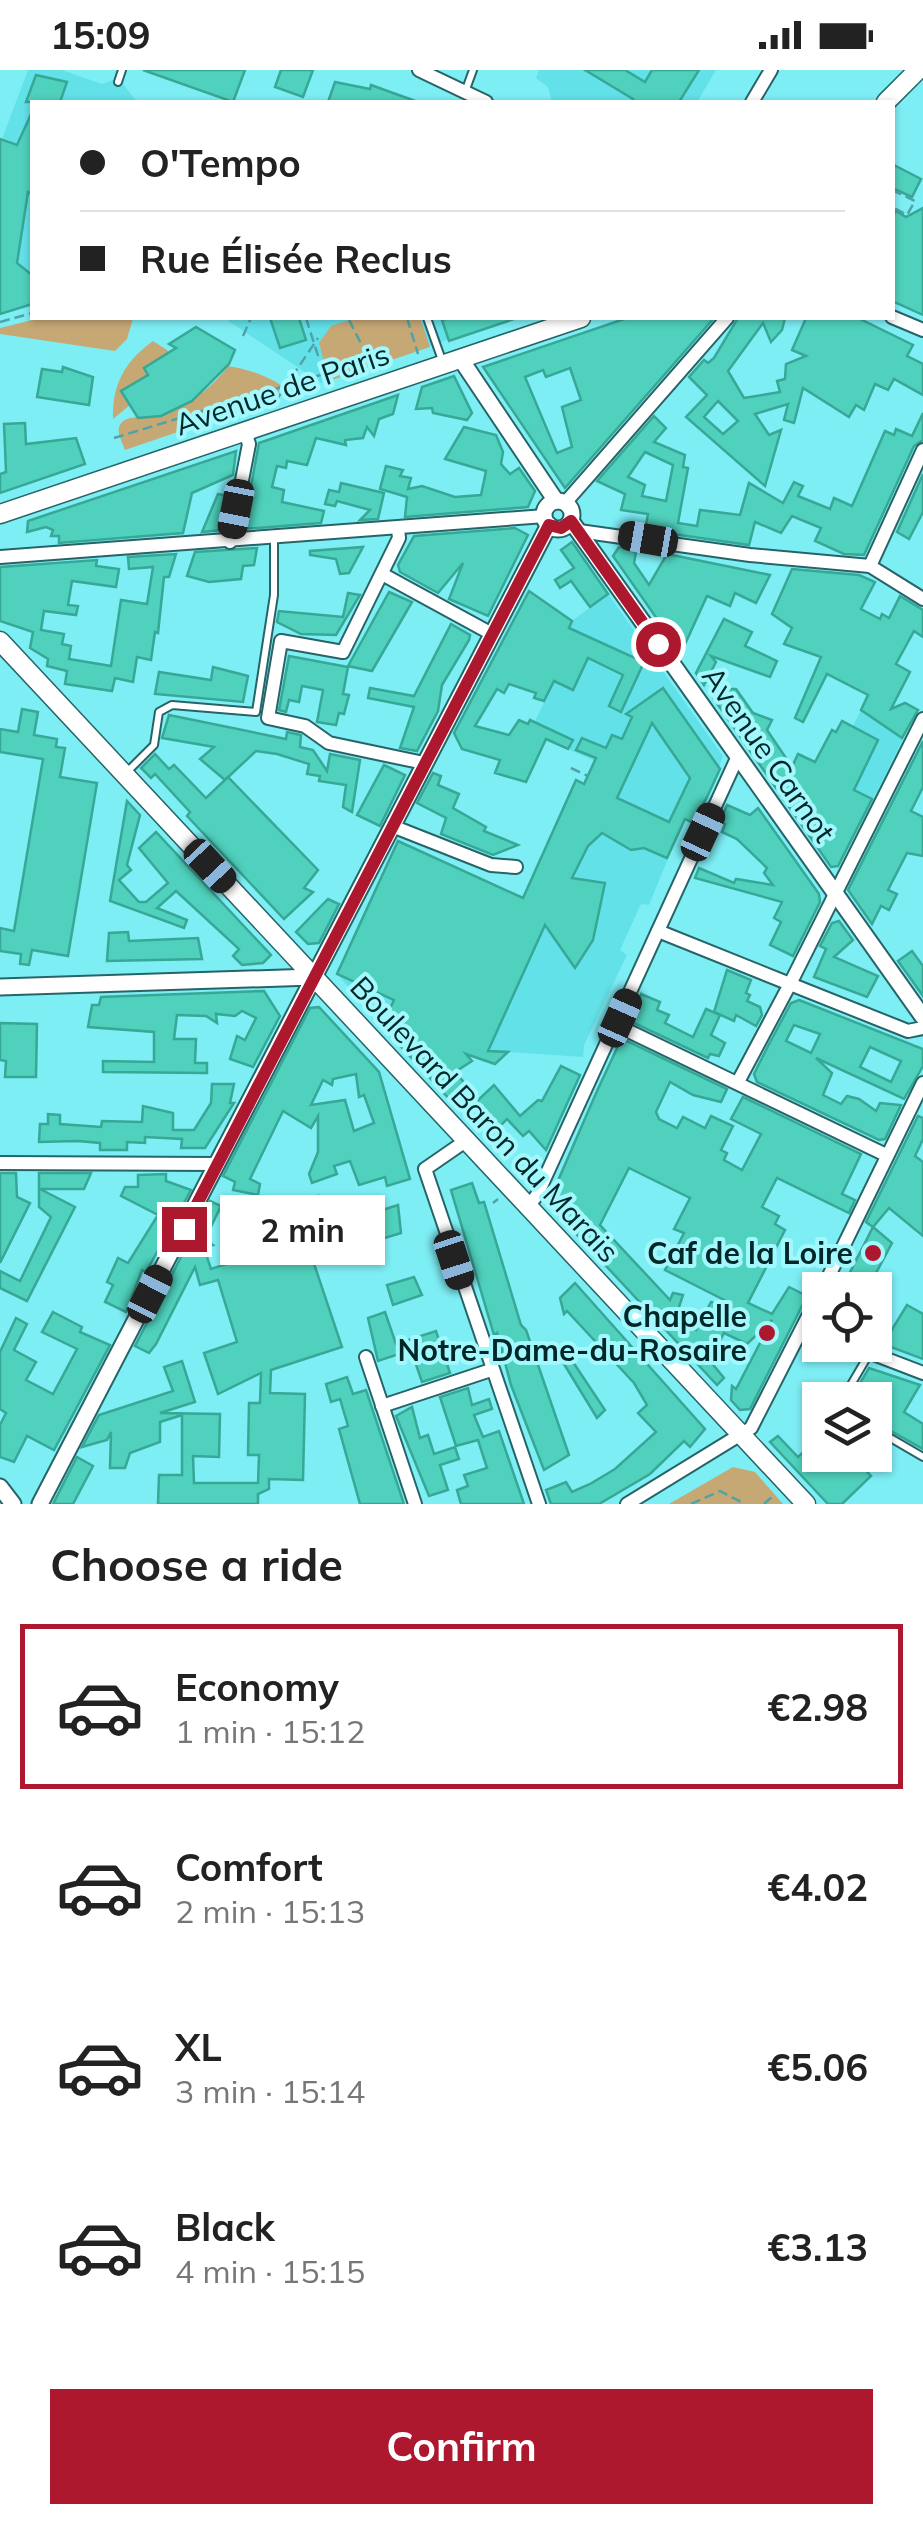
<!DOCTYPE html>
<html lang="en">
<head>
<meta charset="utf-8">
<style>
	body { margin:0; font-family:Mulish,sans-serif; background:#f6f6f6; color:#222; height:100vh; display:flex; flex-direction:column; font-size:38px; white-space:nowrap }
	* { box-sizing:border-box; margin:0 }
	p { font-size:32px; color:#767676 }
	.icon { flex:none; width:55px; height:55px; fill:none; stroke:currentColor; stroke-width:2; stroke-linecap:round; stroke-linejoin:round }
	.map { position:relative; height:1434px; overflow:hidden }
	.sheet { display:flex; flex-direction:column; background:#fff; flex:1 }
	.sheet>* { flex:none }
	.top-card { position:absolute; left:30px; top:30px; width:865px; height:220px; border-radius:0px; box-shadow:0 2px 8px #0004; display:grid; align-content:center; height:220px; padding:0 50px; background:#fff }
	.fabs { position:absolute; left:802px; top:1202px; display:grid; gap:20px }
	.fabs a { display:grid; place-items:center; width:90px; height:90px; border-radius:0px; background:#fff; box-shadow:0 2px 8px #0004; font-size:50px }
	.end { position:absolute; width:45px; height:45px; margin:-22px; border:12px solid #ad182e; background:#fff; box-shadow:0 0 0 5px #fff }
	.from { border-radius:50% }
	.bubble { position:absolute; height:70px; border-radius:0px; background:#fff; box-shadow:0 2px 8px #0004; font-size:32px; font-weight:700; line-height:70px; text-align:center }
	.car { position:absolute; width:30px; height:60px; margin:-30px -15px; border-radius:12px; box-shadow:0 0 8px 2px #0007; background:linear-gradient(#222 24%,#8ab4d8 0 40%,#222 0 76%,#8ab4d8 0 86%,#222 0) }
	.top-card b { display:flex; align-items:center; gap:35px; height:95px; font-size:38px }
	.top-card b+b { border-top:2px solid #e0e0e0 }
	.top-card i { width:25px; height:25px; background:#222 }
	ul { padding:0; list-style:none }
	li { display:flex; align-items:center; gap:30px; height:165px; margin:0 20px 15px; padding:0 30px; border:5px solid transparent; border-radius:0px }
	li div { flex:1 }
	li b { display:block; font-size:38px }
	li em { font-style:normal; font-weight:700 }
	li.active { border-color:#ad182e }
	li>.icon { width:90px; height:90px; stroke-width:1.5 }
	h2 { padding:0 50px; font-size:45px; line-height:120px }
	.action { display:flex; gap:20px; margin-top:auto; padding:20px 50px }
	.action a { flex:1; height:115px; border-radius:0px; background:#ad182e; color:#fff; font-size:40px; font-weight:700; line-height:115px; text-align:center }
	.status { display:flex; justify-content:space-between; align-items:center; height:70px; padding:0 50px; background:#fff; direction:ltr }
	.status svg { height:28px; fill:currentColor }
	.map>svg:first-child { display:block }
</style>
</head>
<body>
<div class="status"><b>15:09</b><svg viewBox="0 0 49 12"><path d="M0 12V9h3v3zM5 12V6h3v6zM10 12V3h3v9zM15 12V0h3v12zM26 1h20v11H26zM47 4h2v5h-2z"/></svg></div>
<div class="map">
<svg width="923" height="1434" viewBox="0 0 923 1434">
	<rect width="100%" height="100%" fill="#7eeef5"/>
	<g fill="#63e1e9">
		<polygon points="28,0 62,0 102,14 113,10 122,13 137,32 32,32 32,236 0,245 0,74"/>
		<polygon points="539,0 716,0 697,32 552,32 548,17 536,8"/>
		<polygon points="224,248 511,248 321,313"/>
		<polygon points="608,524 723,686 708,725 693,753 684,750 649,835 641,834 620,880 627,885 584,975 583,987 400,975 337,904 398,771 523,828 576,710 589,716 608,697 530,662 554,611 572,551"/>
		<polygon points="861,640 906,663 866,744 820,721"/>
	</g>
	<g fill="#c6a875">
		<polygon points="40,248 133,248 127,269 115,281 0,264 0,258"/>
		<polygon points="356,248 420,248 430,277 329,311 319,273 331,256"/>
		<path d="M153 271 170 282 144 298 150 309 143 308 121 321 130 335 113 349C112 314 125 291 153 271Z"/>
		<path d="M228 296C246 299 267 305 282 316L274 329 125 380C123 375 117 363 119 357 123 344 145 348 155 345 185 339 210 320 228 296Z"/>
		<polygon points="733,1397 755,1402 783,1434 669,1434"/>
	</g>
	<g fill="#4fd1bd" stroke="#37a796" stroke-width="2.5" fill-rule="evenodd">
		<polygon points="143,0 245,0 233,32"/>
		<polygon points="281,0 313,0 303,27 275,17"/>
		<polygon points="585,0 625,0 645,12 652,0 699,0 679,32 632,32 633,29"/>
		<polygon points="36,5 67,12 60,32 26,32"/>
		<polygon points="335,12 370,19 371,15 418,32 328,32"/>
		<polygon points="32,42 32,124 28,122 17,193 32,205 32,234 0,244 0,69 17,75"/>
		<polygon points="892,94 921,109 912,127 892,118"/>
		<polygon points="923,138 923,245 892,231 892,147 896,141 906,147"/>
		<polygon points="270,248 299,248 306,270 280,278"/>
		<polygon points="449,248 513,248 514,249 449,271 442,250"/>
		<path d="M627 248H714L565 418 483 297ZM570 298 581 330 562 337 572 377 557 383 525 307 543 300 546 307Z"/>
		<path d="M738 248H785L782 260 771 272 763 253 728 301 744 328 780 322 777 311 785 309 786 294 806 286 792 280 806 248H858L913 275 907 286 923 294V325L894 309 888 320 875 314 864 340 856 335 849 347 803 318 794 353 784 350 788 334 755 344 769 365 781 360 765 416 686 347 707 325 689 307 704 290 708 293 714 288ZM718 331 738 351 723 364 704 347Z"/>
		<polygon points="196,257 235,280 229,294 192,331 161,346 138,348 121,321 148,305 144,298 176,278 169,274"/>
		<polygon points="63,297 93,307 89,335 37,327 42,299 62,302"/>
		<polygon points="454,306 472,343 467,350 433,343 432,338 416,339 422,317"/>
		<polygon points="398,325 393,344 379,349 374,366 367,357 363,368 345,370 346,375 316,368 307,395 287,391 286,398 277,396 272,417 284,420 282,432 324,441 321,453 243,459 259,373"/>
		<path d="M923 343V370L914 376 864 485 844 484 815 471 821 458 792 446 781 463 755 452 749 475 645 460 648 444 621 440 625 424 597 411 654 346 666 358 654 372 685 385 683 397 688 398 678 453 697 456 700 440 740 445 749 413 783 433 794 412 803 416 798 426 830 439 834 428 852 436 885 361 894 365 896 359 912 366ZM645 382 673 395 666 431 642 426 645 415 628 407Z"/>
		<polygon points="25,353 26,374 76,368 85,394 0,423 0,404 6,402 4,354"/>
		<polygon points="464,357 496,365 503,382 501,394 510,404 519,398 535,421 528,437 405,447 407,427 380,419 386,396 403,400 400,406 411,408 408,419 422,416 455,427 481,425 486,401 445,389"/>
		<polygon points="236,381 233,405 192,423 183,463 59,473 59,466 51,466 53,460 46,457 27,462 28,451"/>
		<polygon points="923,404 923,442 909,469 897,462"/>
		<polygon points="341,413 384,423 378,449 360,450 370,440 337,431 335,436 325,434 329,420 339,422"/>
		<polygon points="218,424 229,426 222,460 202,462"/>
		<polygon points="515,458 528,465 488,546 449,529 463,493 438,523 400,502 398,495 414,466"/>
		<polygon points="572,472 608,524 590,537 571,511 560,518 555,510 574,498 561,480"/>
		<polygon points="363,477 349,503 340,504 336,489 310,485 310,481"/>
		<polygon points="619,477 636,482 634,493 649,515 667,484 770,505 756,533 735,523 730,536 707,526 681,583 613,486"/>
		<polygon points="257,478 254,495 243,496 241,509 209,512 187,506 195,482"/>
		<polygon points="176,484 169,507 164,507 158,563 155,562 151,590 137,587 133,612 115,608 112,621 65,614 67,601 47,596 48,589 30,578 33,562 0,551 0,497 97,490 96,496 119,499 116,517 72,511 68,535 78,536 76,545 44,541 41,560 64,564 62,574 71,576 69,589 111,596 121,530 147,534 153,497 129,499 128,487"/>
		<polygon points="792,499 859,505 875,512 861,539 880,549 882,544 889,548 900,526 923,540 923,567 914,561 896,594 910,602 891,639 905,633 918,640 902,668 861,640 868,625 827,604 803,652 795,648 821,587 784,574 792,558 772,544"/>
		<polygon points="529,521 572,551 569,558 644,592 621,642 609,636 623,605 588,588 573,620 554,611 544,631 534,628 536,623 509,614 504,623 497,619 475,656 509,665 519,650 528,654 530,650 573,670 568,679 546,669 526,712 495,703 500,690 462,679 454,663"/>
		<polygon points="389,522 412,532 372,601 348,596"/>
		<polygon points="348,523 360,525 336,565 301,564 277,552 279,541 343,547"/>
		<polygon points="724,549 752,562 745,576 777,591 770,607 711,586 716,592 704,615 696,603"/>
		<polygon points="451,554 470,565 469,570 442,615 438,641 417,681 400,678 414,637 368,628 370,618 414,626"/>
		<polygon points="289,586 348,597 343,624 349,625 344,644 339,643 336,655 317,652 323,620 302,616 299,632 289,630 286,642 279,640"/>
		<polygon points="213,597 248,606 243,632 155,624 159,602 211,610"/>
		<path d="M663 618 720 699 708 725 693 753 685 749 667 788 644 778 631 780 602 763 588 776 572 808 605 813 593 870 575 898 545 855 488 981 508 982 495 994 466 984 472 991 455 1002 469 1018 453 1033 382 956 394 930 337 904 398 771 523 828 576 710 584 714 596 688 576 680 582 668 606 678 612 665 622 669 632 647 626 644ZM652 653 690 708 669 752 617 728Z"/>
		<polygon points="730,619 736,619 753,643 772,650 767,660 792,697 798,684 815,692 832,660 836,662 842,651 878,670 854,720 872,729 838,796 831,797 714,629"/>
		<polygon points="22,639 38,642 34,665 57,669 56,677 65,678 60,707 97,713 68,886 32,880 29,895 20,894 21,884 0,881 0,858 14,861 43,689 0,682 0,659 18,662"/>
		<polygon points="169,645 286,669 287,662 301,665 300,677 313,680 327,701 330,684 360,690 352,742 343,737 346,715 319,711 320,706 307,704 309,694 277,684 256,681 225,710 200,689 214,677 162,668"/>
		<polygon points="923,671 923,717 911,741 923,747 923,786 907,783 888,820 897,824 889,840 881,836 872,854 848,820"/>
		<polygon points="155,684 169,699 174,695 206,728 228,707 318,800 304,818 313,822 284,849 187,746 190,742 155,704 151,708 141,698"/>
		<polygon points="384,695 405,705 380,756 357,745"/>
		<polygon points="433,703 441,706 438,715 459,724 453,738 486,757 484,761 518,775 493,785 441,764 446,748 417,733"/>
		<polygon points="127,731 140,745 127,795 131,800 119,810 139,832 146,832 168,813 139,778 156,762 271,885 263,893 242,895 233,886 239,879 176,821 157,838 187,850 184,858 110,831"/>
		<polygon points="727,735 750,745 758,738 819,824 820,832 793,886 770,875 781,852 774,848 782,832 695,808 699,798 734,813 736,809 773,815 764,803 767,798 737,769 722,762 725,754 720,752"/>
		<polygon points="328,829 339,834 319,873 308,874 296,862"/>
		<polygon points="839,851 853,870 834,887 878,906 867,927 814,907 826,879 820,876 832,853"/>
		<polygon points="128,862 129,871 198,868 202,889 107,891 109,863"/>
		<polygon points="912,881 923,896 923,926 898,891"/>
		<polygon points="727,900 751,910 746,923 750,925 747,931 760,937 762,945 756,956 736,945 734,951 714,942"/>
		<polygon points="264,921 280,946 253,997 230,989 237,966 245,970 256,948 242,941 235,946 216,944 217,953 206,946 177,945 174,969 196,969 195,993 207,993 207,1003 103,1002 103,991 154,992 154,962 88,957 92,935 99,935 101,927"/>
		<polygon points="641,924 660,932 657,940 669,945 665,953 693,967 706,939 720,945 711,965 725,973 719,986 710,984 708,988 634,953 632,945"/>
		<path d="M799 930 923 979V996L904 1029 816 988 832 1003 823 1025 841 1034 847 1026 859 1029 876 1041 880 1033 901 1035 885 1069 879 1070 757 1012 754 1004 768 976 791 933ZM794 955 820 964 811 983 786 971ZM870 977 901 991 891 1012 860 997Z"/>
		<path d="M319 937 379 1002 410 1109 387 1116 385 1107 359 1115 350 1091 334 1096 337 1104 312 1113 309 1104 318 1082V1046L311 1058 283 1041 250 1109 260 1114 258 1125 233 1120 235 1112 223 1106 310 938ZM356 1004 359 1027 364 1025 374 1053 354 1061 345 1030 311 1035 323 1010 332 1015 333 1009Z"/>
		<polygon points="0,953 37,954 36,1007 5,1007 6,991 0,990"/>
		<path d="M627 971 727 1019 721 1032 693 1025 670 1012 656 1042 659 1049 677 1058 683 1047 705 1058 711 1046 733 1056 721 1080 727 1083 724 1090 742 1100 761 1064 731 1049 743 1027 861 1084 842 1124 855 1130 849 1143 777 1108 762 1137 779 1146 775 1154 785 1160 748 1233 772 1244 789 1217 807 1226 750 1339 740 1340 731 1330 732 1316 736 1319 772 1250 747 1274 724 1263 710 1291 724 1308 717 1315 552 1138 550 1129 597 1021 619 974ZM629 1098 690 1128 674 1159 684 1163 665 1200 732 1234 711 1232 696 1260 678 1240 683 1225 673 1223 670 1230 600 1155Z"/>
		<polygon points="561,996 580,1005 546,1080 529,1061 523,1066 507,1049 496,1060 482,1045 486,1041 477,1031 494,1015 520,1046 538,1030 542,1031"/>
		<polygon points="212,1014 234,1014 230,1033 234,1033 205,1078 181,1078 182,1069 145,1067 145,1073 127,1072 127,1080 100,1080 100,1073 78,1071 39,1072 40,1054 48,1054 48,1044 60,1045 60,1054 101,1057 102,1051 142,1052 143,1036 173,1043 173,1060 194,1060 211,1033"/>
		<polygon points="918,1046 923,1048 923,1069 915,1086 923,1092 923,1166 889,1138 873,1157 866,1152"/>
		<polygon points="0,1103 16,1103 17,1127 30,1133 0,1193"/>
		<polygon points="39,1103 91,1103 84,1119 40,1119 75,1137 27,1231 0,1218 0,1201 20,1211 51,1147 39,1137"/>
		<polygon points="166,1104 166,1111 191,1120 146,1202 142,1200 126,1242 105,1232 113,1215 107,1212 118,1188 128,1193 158,1145 121,1126 125,1117 138,1117 138,1105"/>
		<polygon points="472,1113 479,1133 484,1132 521,1255 526,1260 569,1385 544,1400 511,1315 497,1263 494,1265 451,1120"/>
		<polygon points="318,1126 317,1139 328,1135 341,1153 323,1159 305,1142 308,1129"/>
		<polygon points="210,1131 221,1136 205,1169 213,1175 204,1178 211,1199 236,1191 234,1184 240,1182 235,1165 256,1158 261,1175 300,1162 303,1171 304,1164 342,1277 271,1300 270,1323 305,1324 303,1410 269,1409 269,1419 258,1424 258,1434 158,1434 159,1405 182,1405 182,1345 160,1352 160,1372 130,1383 125,1398 110,1398 111,1362 107,1370 82,1377 99,1345 173,1321 164,1297 182,1291 195,1332 160,1343 220,1344 219,1387 193,1386 194,1413 258,1413 259,1385 248,1385 249,1333 260,1333 261,1303 218,1324 204,1283 237,1272 218,1210 200,1215 195,1197 156,1274 149,1283 135,1276"/>
		<polygon points="398,1135 401,1163 378,1170 370,1144"/>
		<polygon points="873,1157 892,1173 867,1220 841,1220"/>
		<polygon points="414,1207 422,1225 393,1235 387,1215"/>
		<polygon points="575,1213 705,1359 690,1377 684,1371 650,1404 599,1434 551,1434 546,1420 566,1412 572,1422 590,1414 615,1399 656,1362 638,1343 647,1335 634,1313 567,1241 564,1244 560,1228"/>
		<polygon points="907,1235 923,1244 923,1289 883,1274"/>
		<polygon points="53,1242 82,1257 80,1262 110,1275 54,1380 27,1366 14,1392 0,1387 0,1355 6,1343 0,1339 0,1282 16,1248 27,1254 14,1280 36,1292 26,1310 53,1324 77,1279 42,1262"/>
		<polygon points="385,1242 396,1274 436,1261 450,1303 422,1312 411,1280 378,1291 368,1248"/>
		<polygon points="571,1289 605,1340 597,1348 564,1294"/>
		<polygon points="869,1298 920,1315 904,1342 923,1354 923,1379 875,1352 875,1330 850,1330"/>
		<polygon points="347,1307 353,1324 366,1320 404,1434 360,1434 339,1359 348,1356 340,1329 331,1332 326,1314"/>
		<polygon points="468,1318 472,1335 489,1329 492,1339 474,1345 483,1367 499,1361 524,1434 461,1434 457,1420 468,1416 464,1405 487,1398 478,1370 456,1376 440,1327"/>
		<polygon points="412,1337 420,1368 428,1365 434,1384 455,1377 459,1389 440,1395 448,1420 429,1426 396,1346"/>
		<polygon points="778,1366 798,1387 820,1367 820,1385 852,1385 871,1406 842,1434 828,1434 770,1372"/>
		<polygon points="77,1387 93,1396 73,1434 53,1434"/>
	</g>
	<g fill="none" stroke-linecap="round" stroke-linejoin="round">
		<defs>
			<g id="service">
				<polyline points="118,12 122,0"/>
				<polyline points="465,22 473,0"/>
				<polyline points="427,248 443,293"/>
				<polyline points="125,704 154,675 159,642 172,635 256,642 274,525 274,468"/>
				<polyline points="842,1330 869,1284"/>
				<polyline points="875,1359 923,1387"/>
			</g>
			<g id="minor">
				<polyline points="419,0 486,32"/>
				<polyline points="752,32 771,0"/>
				<polyline points="892,247 923,260"/>
				<polyline points="565,433 727,248"/>
				<polyline points="398,459 399,468 343,582 281,571 268,648 305,656 329,673 424,693"/>
				<polyline points="579,461 750,485 870,496 923,529"/>
				<polyline points="230,472 249,374 245,362"/>
				<polyline points="0,487 545,446"/>
				<polyline points="870,496 923,380"/>
				<polyline points="382,504 492,564"/>
				<polyline points="923,649 790,914 908,961 923,958"/>
				<polyline points="392,756 491,795 516,797"/>
				<polyline points="658,861 790,914 739,1010"/>
				<polyline points="616,955 886,1085"/>
				<polyline points="467,1070 425,1099 539,1434"/>
				<polyline points="0,1093 218,1094"/>
				<polyline points="528,1137 537,1125 738,686"/>
				<polyline points="822,1220 923,1013"/>
				<polyline points="850,1275 923,1303"/>
				<polyline points="366,1287 415,1434"/>
				<polyline points="382,1336 491,1300"/>
				<polyline points="627,1434 751,1358 820,1223"/>
			</g>
			<g id="tertiary">
				<polyline points="460,288 556,431"/>
				<circle cx="558" cy="445" r="14"/>
				<polyline points="571,451 923,947"/>
				<polyline points="0,917 313,907"/>
				<polyline points="0,1417 13,1434"/>
				<polyline points="40,1434 549,455"/>
			</g>
			<g id="secondary">
				<polyline points="886,32 918,0"/>
				<polyline points="0,444 581,248"/>
				<polyline points="0,571 806,1434"/>
			</g>
		</defs>
		<use href="#service" stroke="#276467" stroke-width="10"/>
		<use href="#minor" stroke="#276467" stroke-width="16"/>
		<use href="#tertiary" stroke="#276467" stroke-width="19"/>
		<use href="#secondary" stroke="#276467" stroke-width="21"/>
		<g stroke="#4fa3a8" stroke-width="2.5" stroke-dasharray="10 5" stroke-linecap="butt">
			<polyline points="892,120 915,131 907,145 892,137"/>
			<polyline points="306,248 327,314"/>
			<polyline points="407,248 418,284"/>
			<polyline points="349,250 374,299"/>
			<polyline points="0,252 32,243"/>
			<polyline points="243,266 251,248"/>
			<polyline points="275,332 318,268"/>
			<polyline points="114,368 324,304"/>
			<polyline points="571,698 588,706"/>
			<polyline points="493,1133 498,1129"/>
			<polyline points="855,1190 857,1187"/>
			<polyline points="691,1434 720,1421 745,1434"/>
			<polyline points="764,1434 774,1425"/>
		</g>
		<use href="#service" stroke="#fff" stroke-width="6"/>
		<use href="#minor" stroke="#fff" stroke-width="12"/>
		<use href="#tertiary" stroke="#fff" stroke-width="15"/>
		<use href="#secondary" stroke="#fff" stroke-width="18"/>
	</g>
	<g fill="none" stroke-linecap="round" stroke-linejoin="round">
		<polyline stroke="#ad182e" stroke-width="12" points="184,1159 549,455 561,458 571,451 658,574"/>
	</g>
	<g fill="#ad182e" stroke="#a3f8fd" stroke-width="4">
		<circle cx="873" cy="1183" r="10"/>
		<circle cx="767" cy="1263" r="10"/>
	</g>
	<g text-anchor="middle" dominant-baseline="central" stroke-width="8" stroke-linejoin="round" paint-order="stroke">
		<g font-size="30" fill="#012729" stroke="#a3f8fd">
			<text transform="translate(282 319) rotate(-19)">Avenue de Paris</text>
			<text transform="translate(769 684) rotate(55)">Avenue Carnot</text>
			<text transform="translate(485 1049) rotate(47)">Boulevard Baron du Marais</text>
		</g>
		<g font-size="30" font-weight="bold" fill="#012729" stroke="#a3f8fd" text-anchor="end">
			<text x="853" y="1183">Caf de la Loire</text>
			<text x="747" y="1246">Chapelle<tspan x="747" dy="34">Notre-Dame-du-Rosaire</tspan></text>
		</g>
	</g>
</svg>
<div class="fabs">
<a><svg class="icon" aria-label="locate" viewBox="0 0 24 24"><circle cx="12" cy="12" r="6"/><path d="M12 2v4M12 18v4M2 12h4M18 12h4"/></svg></a>
<a><svg class="icon" aria-label="layers" viewBox="0 0 24 24"><path d="M12 4l9 5-9 5-9-5zM3 14l9 5 9-5"/></svg></a>
</div>
<i class="end from" style="left:658px;top:574px"></i>
<i class="end" style="left:184px;top:1159px"></i>
<div class="bubble" style="left:220px;top:1125px;width:165px">2 min</div>
<i class="car" style="left:236px;top:439px;rotate:191deg"></i>
<i class="car" style="left:648px;top:469px;rotate:280deg"></i>
<i class="car" style="left:703px;top:762px;rotate:25deg"></i>
<i class="car" style="left:210px;top:796px;rotate:137deg"></i>
<i class="car" style="left:620px;top:948px;rotate:24deg"></i>
<i class="car" style="left:454px;top:1190px;rotate:162deg"></i>
<i class="car" style="left:150px;top:1224px;rotate:27deg"></i>
<div class="top-card">
<b><i class="from"></i>O'Tempo</b>
<b><i></i>Rue Élisée Reclus</b>
</div>
</div>
<section class="sheet">
<h2>Choose a ride</h2>
<ul>
<li class="active"><svg class="icon" aria-label="car" viewBox="0 0 24 24"><path d="M5 17H2v-5l4-1 3-4h7l3 4 3 1v5h-3M9 17h6M6 11h13"/><circle cx="7" cy="17" r="2"/><circle cx="17" cy="17" r="2"/></svg><div><b>Economy</b><p>1 min · 15:12</p></div><em>€2.98</em></li>
<li><svg class="icon" aria-label="car" viewBox="0 0 24 24"><path d="M5 17H2v-5l4-1 3-4h7l3 4 3 1v5h-3M9 17h6M6 11h13"/><circle cx="7" cy="17" r="2"/><circle cx="17" cy="17" r="2"/></svg><div><b>Comfort</b><p>2 min · 15:13</p></div><em>€4.02</em></li>
<li><svg class="icon" aria-label="car" viewBox="0 0 24 24"><path d="M5 17H2v-5l4-1 3-4h7l3 4 3 1v5h-3M9 17h6M6 11h13"/><circle cx="7" cy="17" r="2"/><circle cx="17" cy="17" r="2"/></svg><div><b>XL</b><p>3 min · 15:14</p></div><em>€5.06</em></li>
<li><svg class="icon" aria-label="car" viewBox="0 0 24 24"><path d="M5 17H2v-5l4-1 3-4h7l3 4 3 1v5h-3M9 17h6M6 11h13"/><circle cx="7" cy="17" r="2"/><circle cx="17" cy="17" r="2"/></svg><div><b>Black</b><p>4 min · 15:15</p></div><em>€3.13</em></li>
</ul>
<div class="action"><a>Confirm</a></div>
</section>
</body>
</html>
